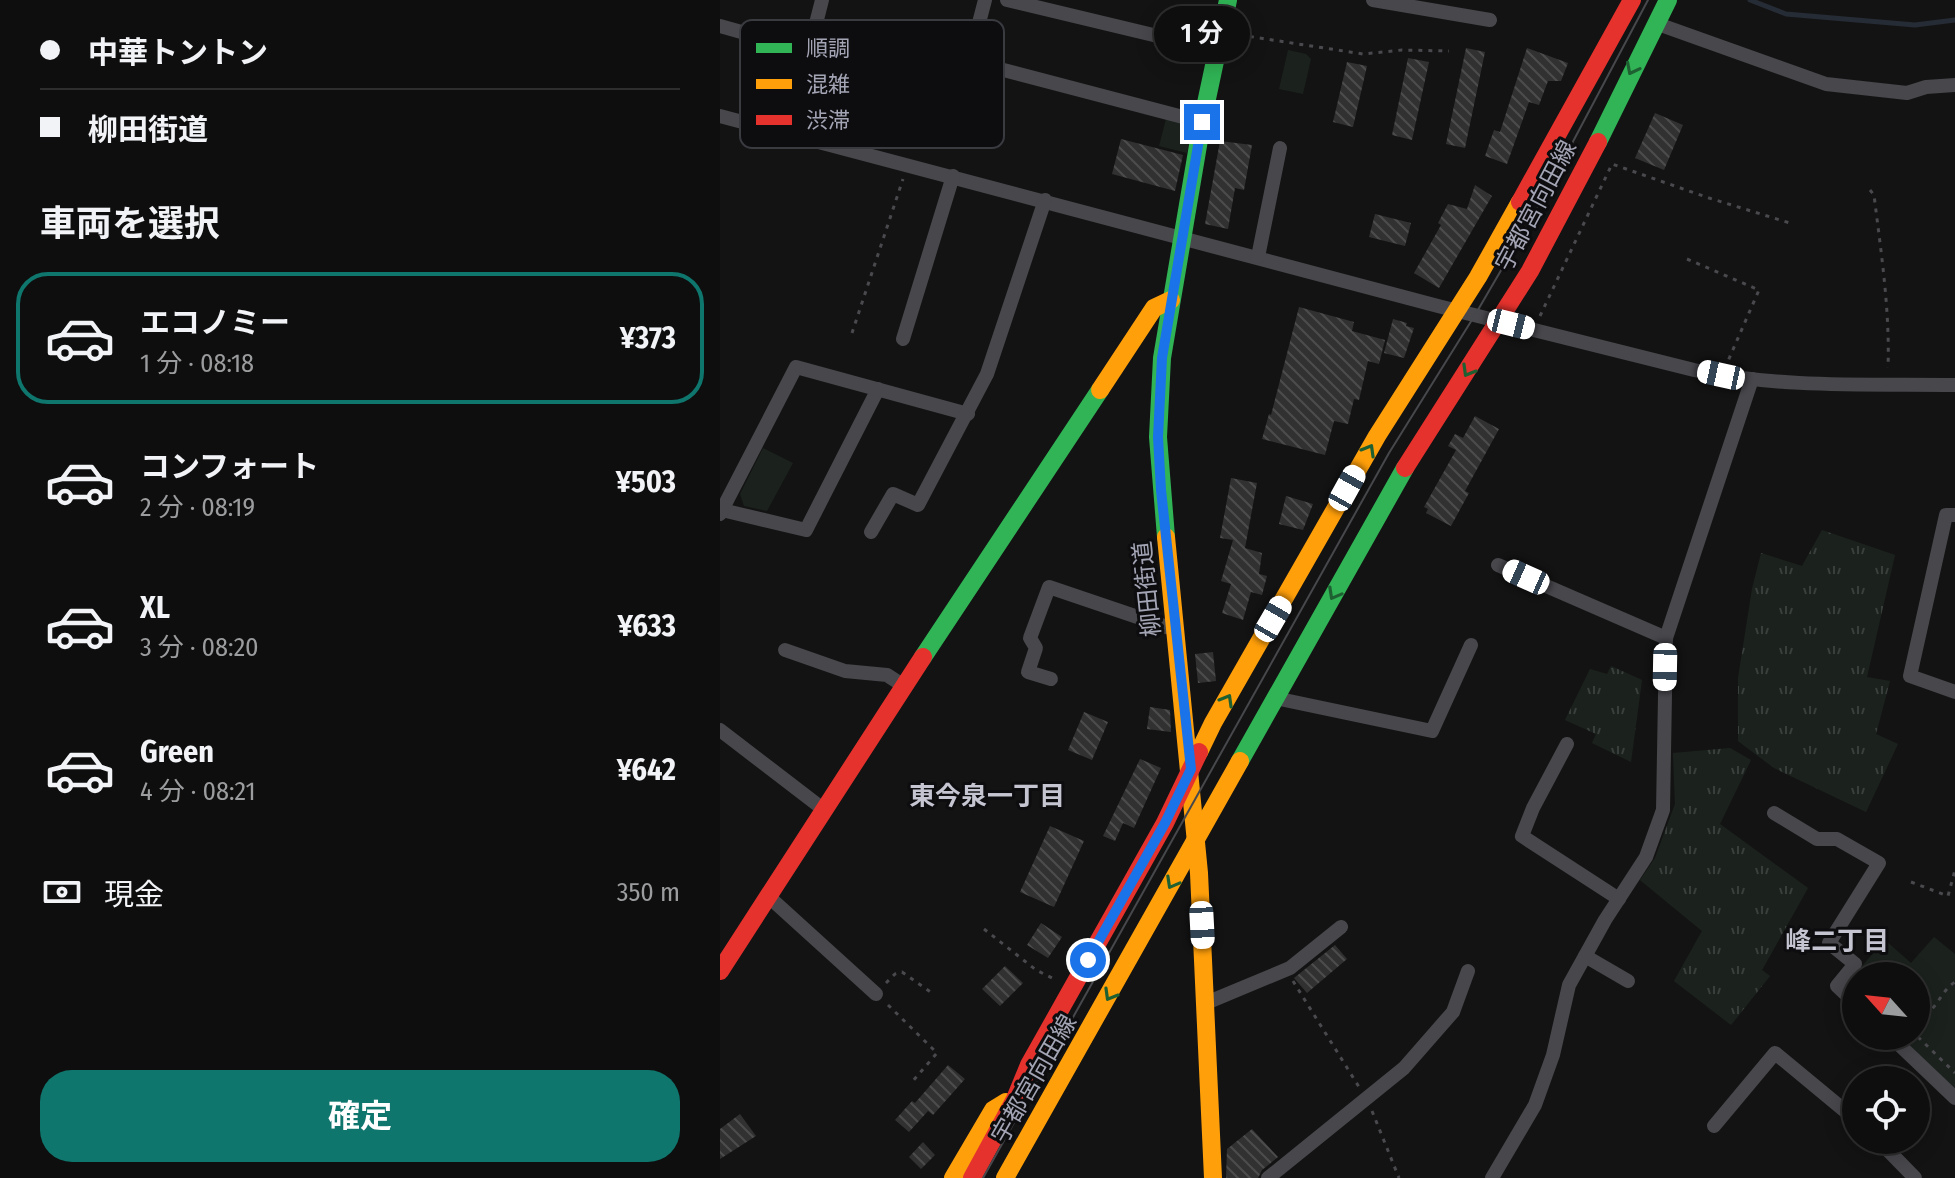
<!DOCTYPE html>
<html lang="ja">
<head>
<meta charset="utf-8">
<style>
	body { margin:0; font-family:"Fira Sans Condensed","Noto Sans JP",sans-serif; background:#1c1c1c; color:#f1f3f6; height:100vh; display:flex; flex-direction:column; font-size:30px; white-space:nowrap }
	* { box-sizing:border-box; margin:0 }
	p { font-size:26px; color:#9b9c9e }
	.icon { flex:none; width:44px; height:44px; fill:none; stroke:currentColor; stroke-width:2; stroke-linecap:round; stroke-linejoin:round }
	.map { position:relative; flex:1; overflow:hidden }
	.sheet { display:flex; flex-direction:column; background:#0e0e0e; width:720px }
	.sheet>* { flex:none }
	.guide { display:grid; align-content:center; height:176px; padding:0 40px; background:#0e0e0e }
	.needle { width:52px; rotate:297deg }
	.fabs { position:absolute; left:1122px; top:962px; display:grid; gap:16px }
	.fabs a { display:grid; place-items:center; width:88px; height:88px; border-radius:50%; background:#0e0e0e; box-shadow:0 4px 20px #0003,0 0 0 2px #2e2e2e; font-size:40px }
	.end { position:absolute; width:36px; height:36px; margin:-18px; border:10px solid #1a73e8; background:#fff; box-shadow:0 0 0 4px #fff }
	.from { border-radius:50% }
	.bubble { position:absolute; height:56px; border-radius:28px; background:#0e0e0e; box-shadow:0 4px 20px #0003,0 0 0 2px #2e2e2e; font-size:26px; font-weight:700; line-height:56px; text-align:center }
	.car { position:absolute; width:24px; height:48px; margin:-24px -12px; border-radius:10px; box-shadow:0 0 6px 2px #0007; background:linear-gradient(#fff 24%,#345 0 40%,#fff 0 76%,#345 0 86%,#fff 0) }
	.guide b { display:flex; align-items:center; gap:28px; height:76px; font-size:30px }
	.guide b+b { border-top:2px solid #2e2e2e }
	.guide i { width:20px; height:20px; background:#f1f3f6 }
	ul { padding:0; list-style:none }
	li { display:flex; align-items:center; gap:24px; height:132px; margin:0 16px 12px; padding:0 24px; border:4px solid transparent; border-radius:32px }
	li div { flex:1 }
	li b { display:block; font-size:30px }
	li em { font-style:normal; font-weight:700 }
	li.on { border-color:#0f766e }
	li>.icon { width:72px; height:72px; stroke-width:1.5 }
	h2 { padding:0 40px; font-size:36px; line-height:96px }
	.pay { display:flex; align-items:center; gap:20px; height:88px; padding:0 40px; font-size:30px }
	.pay p { margin-inline-start:auto }
	.action { display:flex; gap:16px; margin-top:auto; padding:16px 40px }
	.action a { flex:1; height:92px; border-radius:32px; background:#0f766e; color:#fff; font-size:32px; font-weight:700; line-height:92px; text-align:center }
	main { display:flex; flex:1; min-height:0 }
	.map>svg:first-child { display:block }
</style>
</head>
<body>
<main>
<section class="sheet">
<div class="guide">
<b><i class="from"></i>中華トントン</b>
<b><i></i>柳田街道</b>
</div>
<h2>車両を選択</h2>
<ul>
<li class="on"><svg class="icon" aria-label="car" viewBox="0 0 24 24"><path d="M5 17H2v-5l4-1 3-4h7l3 4 3 1v5h-3M9 17h6M6 11h13"/><circle cx="7" cy="17" r="2"/><circle cx="17" cy="17" r="2"/></svg><div><b>エコノミー</b><p>1 分 · 08:18</p></div><em>¥373</em></li>
<li><svg class="icon" aria-label="car" viewBox="0 0 24 24"><path d="M5 17H2v-5l4-1 3-4h7l3 4 3 1v5h-3M9 17h6M6 11h13"/><circle cx="7" cy="17" r="2"/><circle cx="17" cy="17" r="2"/></svg><div><b>コンフォート</b><p>2 分 · 08:19</p></div><em>¥503</em></li>
<li><svg class="icon" aria-label="car" viewBox="0 0 24 24"><path d="M5 17H2v-5l4-1 3-4h7l3 4 3 1v5h-3M9 17h6M6 11h13"/><circle cx="7" cy="17" r="2"/><circle cx="17" cy="17" r="2"/></svg><div><b>XL</b><p>3 分 · 08:20</p></div><em>¥633</em></li>
<li><svg class="icon" aria-label="car" viewBox="0 0 24 24"><path d="M5 17H2v-5l4-1 3-4h7l3 4 3 1v5h-3M9 17h6M6 11h13"/><circle cx="7" cy="17" r="2"/><circle cx="17" cy="17" r="2"/></svg><div><b>Green</b><p>4 分 · 08:21</p></div><em>¥642</em></li>
</ul>
<div class="pay"><svg class="icon" aria-label="cash" viewBox="0 0 24 24"><path d="M3 7h18v10H3z"/><circle cx="12" cy="12" r="2"/></svg>現金<p>350 m</p></div>
<div class="action"><a>確定</a></div>
</section>
<div class="map">
<svg width="1235" height="1178" viewBox="0 0 1235 1178">
	<defs>
		<pattern id="grass-tufts" width="24" height="20" patternUnits="userSpaceOnUse" patternTransform="scale(2)"><rect width="24" height="20" fill="#1b221d"/><path d="M3 7l-1-3M5 7V3M7 7l1-3M15 17l-1-3M17 17v-4M19 17l1-3" fill="none" stroke="#393f3c"/></pattern>
		<pattern id="building-back-hatch" width="6" height="6" patternUnits="userSpaceOnUse" patternTransform="scale(2)"><rect width="6" height="6" fill="#313132"/><path d="M-1 5l2 2M0 0l6 6M5-1l2 2" fill="none" stroke="#4c4c4d"/></pattern>
	</defs>
	<rect width="100%" height="100%" fill="#131313"/>
	<g fill="url(#grass-tufts)">
		<polygon points="1102,530 1175,555 1147,677 1170,681 1156,734 1178,744 1146,812 1054,768 1018,741 1018,678 1032,589 1041,553 1082,566"/>
		<polygon points="891,666 922,680 911,762 872,743 876,734 845,720 870,669 887,674"/>
		<polygon points="1010,748 1031,760 1000,824 1088,888 1042,970 1050,976 1011,1025 954,981 982,931 920,880 935,858 955,804 953,753"/>
	</g>
	<g fill="#1b221d">
		<polygon points="568,50 586,54 591,59 583,94 559,89"/>
		<polygon points="446,119 463,123 471,133 467,153 439,146"/>
		<polygon points="43,448 73,463 47,511 24,506 20,494"/>
		<polygon points="1214,937 1235,954 1235,1089 1180,1036 1196,1036 1196,976 1136,976 1136,993 1126,984 1165,940 1191,963"/>
	</g>
	<g fill="none" stroke-linecap="round" stroke-linejoin="round">
		<polyline stroke="#262c35" stroke-width="5" points="1030,0 1066,14 1195,25 1235,20"/>
	</g>
	<g fill="url(#building-back-hatch)">
		<polygon points="746,48 765,52 745,148 726,144"/>
		<polygon points="807,48 848,63 841,81 828,81 819,105 809,102 787,164 765,156 774,130 780,132"/>
		<polygon points="688,58 709,62 692,140 672,135"/>
		<polygon points="627,62 647,66 633,127 613,122"/>
		<polygon points="935,113 963,125 944,170 915,158"/>
		<polygon points="401,139 463,155 455,191 392,174"/>
		<polygon points="500,141 532,145 524,190 515,188 508,229 485,224"/>
		<polygon points="755,185 772,196 719,288 694,273 721,225 718,223 728,204 747,209"/>
		<polygon points="655,214 691,223 685,246 649,237"/>
		<polygon points="579,307 634,322 632,331 665,340 659,364 648,361 639,400 634,399 628,424 614,421 605,455 542,439 549,414 551,415"/>
		<polygon points="673,319 687,323 686,326 694,328 684,358 664,353"/>
		<polygon points="755,416 779,429 745,491 749,493 731,526 706,513 708,509 704,507 736,450 728,446 735,434 743,438"/>
		<polygon points="511,478 537,483 525,548 542,553 539,574 547,576 542,595 531,592 523,620 502,613 511,584 501,581 513,540 500,538"/>
		<polygon points="566,496 593,504 583,530 559,524"/>
		<polygon points="493,652 496,681 478,683 475,654"/>
		<polygon points="430,707 450,710 451,732 427,729"/>
		<polygon points="364,712 388,722 372,760 348,750"/>
		<polygon points="420,759 441,768 414,828 403,823 395,841 383,836"/>
		<polygon points="330,826 364,841 334,907 300,892"/>
		<polygon points="321,923 342,937 328,958 307,945"/>
		<polygon points="615,945 627,959 587,993 574,978"/>
		<polygon points="285,966 303,983 280,1006 262,989"/>
		<polygon points="228,1065 245,1079 213,1115 208,1111 189,1132 175,1120 192,1101 195,1103"/>
		<polygon points="20,1114 36,1136 0,1159 0,1129"/>
		<polygon points="532,1129 558,1157 542,1170 538,1178 506,1178 507,1149"/>
		<polygon points="203,1142 215,1155 201,1169 189,1157"/>
	</g>
	<g fill="none" stroke-linecap="round" stroke-linejoin="round">
		<g stroke="#49494e" stroke-width="3" stroke-dasharray="4 6" stroke-linecap="butt">
			<polyline points="520,35 643,54 682,50 729,51"/>
			<path d="M1150 190 1154 195C1161 252 1170 310 1168 368"/>
			<polyline points="967,259 1039,290 1008,361"/>
			<polyline points="820,316 892,164 989,198 1073,224"/>
			<polyline points="132,333 183,179"/>
			<polyline points="1191,882 1228,896 1235,870"/>
			<polyline points="264,929 316,970 336,980"/>
			<polyline points="1175,976 1178,964"/>
			<polyline points="573,981 639,1087"/>
			<polyline points="166,983 175,974 182,972 212,993"/>
			<polyline points="168,1005 217,1053 192,1082"/>
			<path d="M1196 1019C1219 1011 1218 993 1235 982"/>
			<polyline points="1198,1037 1235,1073"/>
			<polyline points="652,1111 679,1178"/>
		</g>
		<g stroke="#47474c" stroke-width="14">
			<polyline points="265,0 249,61 482,122"/>
			<polyline points="287,0 496,50"/>
			<polyline points="653,0 770,20"/>
			<polyline points="935,23 1106,84 1187,93 1206,87 1235,85"/>
			<polyline points="0,26 89,51"/>
			<path d="M0 116 718 306 974 370C1059 388 1148 384 1235 385"/>
			<polyline points="68,133 102,0"/>
			<polyline points="538,257 560,148"/>
			<polyline points="183,339 233,176"/>
			<polyline points="2,510 86,530 158,389"/>
			<polyline points="0,514 76,367 248,414"/>
			<polyline points="1235,515 1226,515 1190,676 1235,692"/>
			<polyline points="151,532 173,494 198,505 267,374 325,200"/>
			<polyline points="778,565 946,638"/>
			<polyline points="65,650 125,671 167,675 184,686"/>
			<polyline points="331,679 308,672 316,648 310,638 329,587 456,630"/>
			<polyline points="555,698 712,731 751,645"/>
			<polyline points="0,730 103,809"/>
			<polyline points="847,744 813,808 802,836 899,899"/>
			<polyline points="1054,813 1097,839 1117,839 1159,863 1109,943 1135,964 1117,986 1136,1004"/>
			<polyline points="48,896 156,994"/>
			<polyline points="865,956 908,981"/>
			<polyline points="486,1003 570,968 621,927"/>
			<polyline points="1170,1036 1235,1098"/>
			<polyline points="994,1126 1055,1053 1136,1120"/>
			<polyline points="1158,1140 1195,1178"/>
			<polyline points="548,1178 684,1068 733,1012 748,971"/>
			<polyline points="772,1178 815,1105 833,1055 849,985 885,920 926,857 943,810 946,638 1032,379"/>
		</g>
		<g stroke="#30b455" stroke-width="18">
			<polyline points="878,142 948,0"/>
			<polyline points="446,537 438,437 442,358 482,122 508,0"/>
			<polyline points="203,657 380,390"/>
			<polyline points="520,761 685,468"/>
		</g>
		<g stroke="#ff9f0a" stroke-width="18">
			<polyline points="380,390 434,308 451,300"/>
			<polyline points="446,537 479,873 493,1178"/>
			<polyline points="479,752 493,723 657,436 758,277 800,202"/>
			<polyline points="233,1178 273,1110 286,1102"/>
			<polyline points="285,1178 520,761"/>
		</g>
		<g stroke="#e5322d" stroke-width="18">
			<polyline points="800,202 912,0"/>
			<polyline points="685,468 810,271 878,142"/>
			<polyline points="0,971 203,657"/>
			<polyline points="252,1178 295,1099 309,1065 445,823 479,752"/>
		</g>
		<polyline stroke="#47484c" stroke-width="2" points="263,1178 669,453 755,315 822,200 928,0"/>
	</g>
	<defs><path id="oneway-chevron" d="M-2-3.5L2.5 0L-2 3.5" fill="none" stroke-width="1.6" stroke-linecap="round" stroke-linejoin="round" transform="scale(2)"/></defs>
	<g stroke="#1e6032">
		<use href="#oneway-chevron" transform="translate(912 69) rotate(117)"/>
		<use href="#oneway-chevron" transform="translate(748 371) rotate(120)"/>
		<use href="#oneway-chevron" transform="translate(649 450) rotate(-60)"/>
		<use href="#oneway-chevron" transform="translate(614 594) rotate(119)"/>
		<use href="#oneway-chevron" transform="translate(507 700) rotate(-60)"/>
		<use href="#oneway-chevron" transform="translate(452 883) rotate(119)"/>
		<use href="#oneway-chevron" transform="translate(390 995) rotate(120)"/>
	</g>
	<g fill="none" stroke-linecap="round" stroke-linejoin="round">
		<polyline stroke="#1a73e8" stroke-width="10" points="368,960 445,823 471,769 441,490 438,437 442,358 482,122"/>
	</g>
	<g text-anchor="middle" dominant-baseline="central" stroke-width="6" stroke-linejoin="round" paint-order="stroke">
		<g font-size="24" fill="#a3a5b5" stroke="#0d0d0f">
			<text transform="translate(816 206) rotate(-62)">宇都宮向田線</text>
			<text transform="translate(427 589) rotate(-96)">柳田街道</text>
			<text transform="translate(314 1079) rotate(-60)">宇都宮向田線</text>
		</g>
		<g font-size="26" font-weight="bold" fill="#c4c5d1" stroke="#0d0d0f">
			<text x="267" y="796">東今泉一丁目</text>
			<text x="1117" y="941">峰二丁目</text>
		</g>
	</g>
	<rect x="20" y="20" width="264" height="128" rx="12" fill="#0d0d0f" stroke="#3a3b41" stroke-width="2"/>
	<rect x="36" y="43" width="36" height="10" fill="#30b455"/>
	<rect x="36" y="79" width="36" height="10" fill="#ff9f0a"/>
	<rect x="36" y="115" width="36" height="10" fill="#e5322d"/>
	<g font-size="22" fill="#a3a5b5">
		<text x="86" y="56">順調</text>
		<text x="86" y="92">混雑</text>
		<text x="86" y="128">渋滞</text>
	</g>
</svg>
<div class="fabs">
<a><svg class="needle" viewBox="-14 -14 28 28"><path d="M0-13l5 13h-10z" fill="#e53935"/><path d="M0 13l5-13h-10z" fill="#9b9c9e"/></svg></a>
<a><svg class="icon" aria-label="locate" viewBox="0 0 24 24"><circle cx="12" cy="12" r="6"/><path d="M12 2v4M12 18v4M2 12h4M18 12h4"/></svg></a>
</div>
<i class="end from" style="left:368px;top:960px"></i>
<i class="end" style="left:482px;top:122px"></i>
<div class="bubble" style="left:434px;top:6px;width:96px">1 分</div>
<i class="car" style="left:791px;top:324px;rotate:104deg"></i>
<i class="car" style="left:1001px;top:375px;rotate:282deg"></i>
<i class="car" style="left:627px;top:488px;rotate:29deg"></i>
<i class="car" style="left:806px;top:577px;rotate:294deg"></i>
<i class="car" style="left:553px;top:619px;rotate:30deg"></i>
<i class="car" style="left:945px;top:667px;rotate:181deg"></i>
<i class="car" style="left:482px;top:925px;rotate:177deg"></i>
</div>
</main>
</body>
</html>
